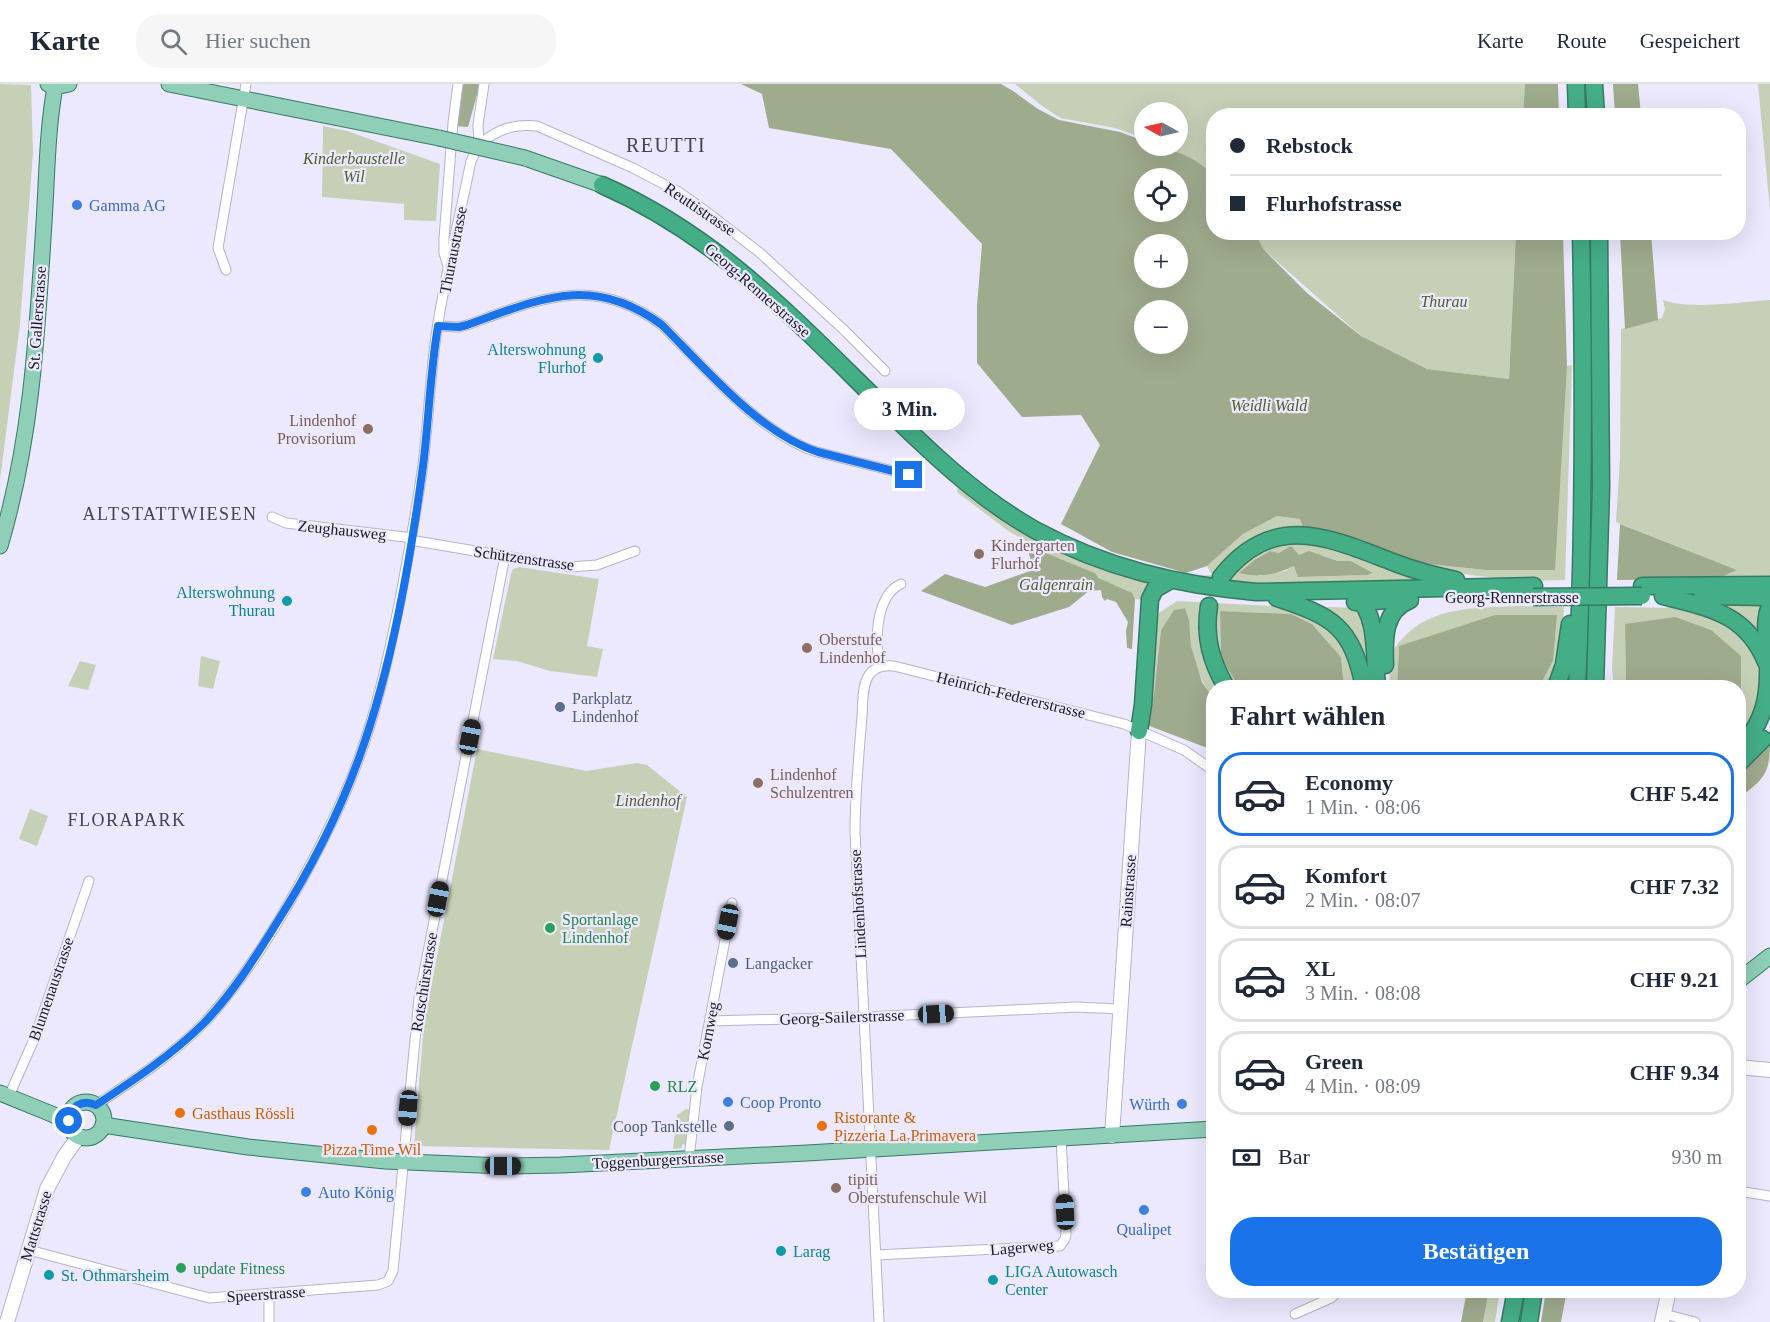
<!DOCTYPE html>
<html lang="de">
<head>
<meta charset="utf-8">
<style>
	body { margin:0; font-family:Georgia,serif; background:#f6f6f7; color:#1f2937; height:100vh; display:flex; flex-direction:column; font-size:22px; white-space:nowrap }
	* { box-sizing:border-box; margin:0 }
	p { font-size:20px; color:#747a83 }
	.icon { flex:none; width:33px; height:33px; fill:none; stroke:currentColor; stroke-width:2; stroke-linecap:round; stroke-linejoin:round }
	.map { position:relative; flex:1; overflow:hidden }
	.panel { position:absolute; left:1206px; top:596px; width:540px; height:618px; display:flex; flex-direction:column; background:#fff; border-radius:24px; box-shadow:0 6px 24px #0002 }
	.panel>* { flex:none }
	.guide { position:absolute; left:1206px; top:24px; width:540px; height:132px; border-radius:24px; box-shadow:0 6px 24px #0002; display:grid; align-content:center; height:132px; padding:0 24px; background:#fff }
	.needle { width:39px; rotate:278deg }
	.tools { position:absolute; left:1134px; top:18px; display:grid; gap:12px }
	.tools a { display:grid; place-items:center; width:54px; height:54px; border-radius:50%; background:#fff; box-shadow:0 6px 24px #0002; font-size:30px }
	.end { position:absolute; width:27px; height:27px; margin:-14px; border:8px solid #1a73e8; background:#fff; box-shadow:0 0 0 3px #fff }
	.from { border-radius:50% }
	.bubble { position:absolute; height:42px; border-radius:21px; background:#fff; box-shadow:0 6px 24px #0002; font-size:20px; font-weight:600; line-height:42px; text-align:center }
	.car { position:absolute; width:18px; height:36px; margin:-18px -9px; border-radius:8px; box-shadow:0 0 4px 2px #0007; background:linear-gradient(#222 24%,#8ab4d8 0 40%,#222 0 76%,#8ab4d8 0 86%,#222 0) }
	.guide b { display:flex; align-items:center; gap:21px; height:57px; font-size:22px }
	.guide b+b { border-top:2px solid #e0e1e3 }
	.guide i { width:15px; height:15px; background:#1f2937 }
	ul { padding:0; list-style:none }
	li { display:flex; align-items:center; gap:18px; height:84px; margin:0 12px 9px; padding:0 12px; border:3px solid #e0e1e3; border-radius:24px }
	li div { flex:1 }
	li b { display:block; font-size:22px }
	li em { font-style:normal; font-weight:600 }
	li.on { border-color:#1a73e8 }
	li>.icon { width:54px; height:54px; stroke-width:1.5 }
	h2 { padding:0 24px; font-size:27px; line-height:72px }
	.pay { display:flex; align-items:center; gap:15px; height:66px; padding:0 24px; font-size:22px }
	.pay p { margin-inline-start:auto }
	.button { display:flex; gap:12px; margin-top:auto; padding:12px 24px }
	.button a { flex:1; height:69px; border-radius:24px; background:#1a73e8; color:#fff; font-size:24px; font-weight:600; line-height:69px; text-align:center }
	header { display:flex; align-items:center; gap:36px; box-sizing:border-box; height:84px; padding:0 30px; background:#fff; border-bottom:2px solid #e0e1e3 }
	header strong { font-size:28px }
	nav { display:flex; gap:33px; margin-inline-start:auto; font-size:21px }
	.search { width:420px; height:54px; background:#f6f6f7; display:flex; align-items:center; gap:15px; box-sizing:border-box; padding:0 21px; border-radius:24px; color:#747a83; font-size:22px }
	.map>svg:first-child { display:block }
</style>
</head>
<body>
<header>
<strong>Karte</strong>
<div class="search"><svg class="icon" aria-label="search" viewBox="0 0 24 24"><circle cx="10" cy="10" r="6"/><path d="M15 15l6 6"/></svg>Hier suchen</div>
<nav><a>Karte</a><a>Route</a><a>Gespeichert</a></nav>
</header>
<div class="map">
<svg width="1770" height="1238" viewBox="0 0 1770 1238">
	<rect width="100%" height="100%" fill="#ece8fe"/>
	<g fill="#c6d0b7" fill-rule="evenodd">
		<polygon points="0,0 31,1 33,69 20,240 0,396"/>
		<polygon points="1015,0 1525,0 1523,31 1214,32 1213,91 1168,62 1178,62 1178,28 1144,28 1144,54 1115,44 1060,34 1041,21"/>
		<polygon points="1758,0 1770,0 1770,126"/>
		<polygon points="323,42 347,47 440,80 436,137 404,136 404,120 322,113"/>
		<polygon points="1255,149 1516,149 1509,295 1427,285 1361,252 1264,166"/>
		<path d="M1663 216C1689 226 1741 218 1770 216V496L1717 495 1736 486 1616 438 1620 374 1621 245 1662 234 1665 225Z"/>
		<path d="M1572 281 1565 496C1515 498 1465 493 1417 479L1486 486 1567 282Z"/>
		<path d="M959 400 1053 464 1105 487 1150 500 1145 516 1135 515C1127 501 1105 502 1095 489L1046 469 1007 446 957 408Z"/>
		<path d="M1277 432 1300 435 1303 444C1258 451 1242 454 1213 491L1250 469 1298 454 1446 498 1249 500 1188 492 1212 491 1207 482 1243 450ZM1270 467 1279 469 1295 468 1299 471 1325 472 1338 477H1351L1373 489 1368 491 1299 493 1294 482 1285 487 1259 492 1256 475Z"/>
		<polygon points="519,483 599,495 587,562 603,565 597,593 550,587 517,577 493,575 511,490 513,485"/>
		<path d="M1177 517 1273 522 1313 532 1341 555 1358 603H1344L1341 573 1312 540 1291 530 1220 527 1221 574 1239 603H1230L1202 522C1193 549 1205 580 1218 603H1214L1213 614C1202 599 1195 581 1191 562 1189 549 1190 537 1185 524L1174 526 1161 546 1154 610 1147 641 1154 543 1159 529Z"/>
		<polygon points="1712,519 1765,520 1763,554"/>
		<path d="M1517 522 1564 523 1561 562 1550 603H1539L1553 577 1556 531 1528 532 1399 562 1397 603H1390C1390 594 1388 583 1390 575 1392 567 1397 560 1402 555 1431 522 1477 524 1517 522Z"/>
		<polygon points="1326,523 1361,524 1373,603 1326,526"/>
		<polygon points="1615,523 1686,524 1715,531 1745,553 1761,580 1762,616 1739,657 1739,621 1741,616 1741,572 1625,540 1626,603 1614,603 1612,585"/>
		<polygon points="201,572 220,577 213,605 198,602"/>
		<polygon points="80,577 96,581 88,606 68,602"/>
		<polygon points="477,665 586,687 637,679 647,681 687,713 609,1066 414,1062 424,940"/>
		<polygon points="30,725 48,732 37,762 19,755"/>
		<polygon points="686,1025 691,1026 687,1060 682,1061 682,1064 673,1065 675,1046 679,1047 680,1037 677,1036 677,1031"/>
		<polygon points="1489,1206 1500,1206 1495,1238 1483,1238"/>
	</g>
	<g fill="#9fab8d" fill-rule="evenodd">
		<polygon points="462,0 480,0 468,43 455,42"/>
		<path d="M741 0H1001L1013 7 1038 25 1059 36 1120 48 1144 57V62C1169 62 1196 73 1213 91L1214 148 1255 149 1264 166 1307 209 1361 252 1427 285 1509 295 1516 149H1563L1567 282 1555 486H1486L1417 479 1341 450 1303 444 1300 435 1277 432 1243 450 1207 482 1186 489 1112 468 1061 440 1100 361 1081 331 1022 333 977 279V222L982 160 891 65 769 44 762 10ZM1144 94H1178V128H1144ZM1144 160H1178V194H1144ZM1144 226H1178V260H1144Z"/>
		<polygon points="1525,0 1558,0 1559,31 1523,31"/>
		<polygon points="1613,0 1638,0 1641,31 1615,31"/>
		<polygon points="1620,149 1651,149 1658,236 1625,245"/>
		<polygon points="1620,440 1737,486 1717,495 1617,496"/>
		<polygon points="1026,457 1046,469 1095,489 1099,494 1132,509 1135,515 1132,565 1127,564 1126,547 1128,538 1116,518 1107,515 1105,517 1102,513 1101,506 1089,507 1069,523 1012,541 921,507 945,490 985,503 1033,486"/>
		<path d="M1291 462 1299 471 1309 467 1338 477H1351L1373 489 1368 491 1298 493 1294 482C1276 491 1258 494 1239 489L1256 475 1270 467 1279 469Z"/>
		<polygon points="1185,524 1189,536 1191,562 1202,598 1213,614 1213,668 1210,665 1147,641 1154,610 1161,546 1174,526"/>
		<polygon points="1220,527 1291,530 1312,540 1341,573 1344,603 1239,603 1221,574"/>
		<polygon points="1495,531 1557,531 1553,577 1539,603 1397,603 1399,562"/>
		<polygon points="1675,533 1711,546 1741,572 1741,616 1739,621 1738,603 1626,603 1625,540"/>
		<path d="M1770 658C1770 690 1764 695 1739 714L1738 689 1767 664Z"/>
		<polygon points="1467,1206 1489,1206 1483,1238 1461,1238"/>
		<polygon points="1546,1206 1567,1206 1561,1238 1541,1238"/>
	</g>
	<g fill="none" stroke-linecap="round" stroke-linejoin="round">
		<defs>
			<g id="street">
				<path d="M479 61C497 45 513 40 537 42L633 84 677 107 699 122 759 168 844 246 885 287"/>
				<polyline points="448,182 444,169 444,154 453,39 458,0"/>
				<polyline points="226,186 218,164 246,0"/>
				<path d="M438 242 459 243 467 241C540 215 592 189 662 241 705 284 760 350 817 368L909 391"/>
				<polyline points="272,433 286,439 405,453 416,457 570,483 597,481 635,467"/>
				<path d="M881 582C873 560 876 511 901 500"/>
				<polyline points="710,937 865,933 1077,923 1119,925"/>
				<polyline points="9,1012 35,953 89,797"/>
				<path d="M96 1021C134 996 173 971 205 938 242 898 272 850 298 803 321 762 343 719 359 674 378 623 389 569 400 516 408 471 417 425 423 380 428 340 430 299 435 259 443 198 459 137 471 77L479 61 478 41 484 0"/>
				<polyline points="689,1075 697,1003 732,819"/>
				<polyline points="1738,1107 1770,1112"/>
				<polyline points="29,1166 209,1214 378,1201 388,1197 393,1187 419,914 505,472"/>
				<polyline points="876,1171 1060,1162 1065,1155 1066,1150 1061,1054"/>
				<polyline points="269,1210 269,1238"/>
				<polyline points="1295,1230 1331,1214 1339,1206"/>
				<polyline points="1664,1230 1695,1238"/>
				<path d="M879 1238 855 748C855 709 859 671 862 632 863 619 862 601 869 591 875 582 885 581 894 582L1124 640 1184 666 1214 687"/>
			</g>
			<g id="secondary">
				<polyline points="1738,983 1770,986"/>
				<polyline points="1112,1052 1139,647"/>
				<polyline points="7,1238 47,1105 64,1073 79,1052"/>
				<polyline points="1662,1238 1669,1206"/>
			</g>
			<g id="primary">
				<polyline points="48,0 55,3 69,0"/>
				<polyline points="169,0 439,54"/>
				<polyline points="525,74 602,101"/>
				<path d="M0 462C32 354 37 250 44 139 47 93 47 47 55 3"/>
				<polyline points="1738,897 1770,872"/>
				<polyline points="0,1009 54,1031 70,1042"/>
				<circle cx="86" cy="1036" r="18"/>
				<polyline points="103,1041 248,1063 385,1077 503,1082 561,1081 807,1069 1214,1045"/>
			</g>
			<g id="highway">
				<polyline points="1576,0 1577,32"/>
				<polyline points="1594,0 1596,32"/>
				<path d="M602 101C716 151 790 231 878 317 926 364 976 413 1035 446 1105 484 1178 501 1256 508L1534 502"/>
				<path d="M1221 493C1274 425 1332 455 1398 480 1417 487 1436 492 1456 496"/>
				<polyline points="1642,502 1770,501"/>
				<path d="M1356 512C1379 531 1374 575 1377 603"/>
				<path d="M1663 512C1709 524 1746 529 1766 578"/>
				<polyline points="1702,512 1770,513"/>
				<path d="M1277 514C1332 532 1352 542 1364 603"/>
				<polyline points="1355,518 1407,515"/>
				<path d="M1209 522C1204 553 1211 577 1226 603"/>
				<path d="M1385 581C1384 556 1383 526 1410 516"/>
				<polyline points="1556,603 1564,581 1570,540"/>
				<path d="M1577 603C1584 452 1584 300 1581 148"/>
				<polyline points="1595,603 1601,403 1599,148"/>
				<polyline points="1139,647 1143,621 1150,515 1155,505 1169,497"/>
				<path d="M1738 665C1770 635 1770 600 1767 558 1766 546 1765 534 1770 522"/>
				<polyline points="1738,680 1763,655"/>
				<polyline points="1510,1238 1516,1206"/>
				<polyline points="1529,1238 1534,1206"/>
			</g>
		</defs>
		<use href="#street" stroke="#b6b2cb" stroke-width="11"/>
		<use href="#secondary" stroke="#b6b2cb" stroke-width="16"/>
		<use href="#primary" stroke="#367a64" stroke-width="17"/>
		<use href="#highway" stroke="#367a64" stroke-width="19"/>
		<use href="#street" stroke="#fff" stroke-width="9"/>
		<use href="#secondary" stroke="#fff" stroke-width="14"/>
		<use href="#primary" stroke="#8fceb7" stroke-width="15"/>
		<use href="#highway" stroke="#44ae87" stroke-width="16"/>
		<defs>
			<polyline id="primary-bridge" points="439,54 525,74"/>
			<polyline id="highway-bridge" points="1533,513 1642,512"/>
		</defs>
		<use href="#primary-bridge" stroke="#367a64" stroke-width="17" stroke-linecap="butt"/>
		<use href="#highway-bridge" stroke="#367a64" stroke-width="19" stroke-linecap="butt"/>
		<use href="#primary-bridge" stroke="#8fceb7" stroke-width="15"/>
		<use href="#highway-bridge" stroke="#44ae87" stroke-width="16"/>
	</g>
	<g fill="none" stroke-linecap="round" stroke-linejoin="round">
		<path stroke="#1a73e8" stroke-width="8" d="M69 1037C70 1022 82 1015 96 1021 134 996 172 971 204 939 232 910 255 874 276 840 309 788 338 732 359 674 392 583 410 478 423 382 429 335 430 288 438 242L459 243 467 241C540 215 592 189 662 241 705 284 760 350 818 368L909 391"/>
	</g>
	<g fill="#3f7fe0" stroke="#ece8fe" stroke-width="2">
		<circle cx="77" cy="121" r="6"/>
		<circle cx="728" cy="1018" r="6"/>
		<circle cx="1182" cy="1020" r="6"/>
		<circle cx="306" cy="1108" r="6"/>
		<circle cx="1144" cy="1126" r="6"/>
	</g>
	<g fill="#0f9aa8" stroke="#ece8fe" stroke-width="2">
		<circle cx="598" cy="274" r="6"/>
		<circle cx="287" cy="517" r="6"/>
		<circle cx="781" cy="1167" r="6"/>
		<circle cx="49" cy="1191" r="6"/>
		<circle cx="993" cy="1196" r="6"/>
	</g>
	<g fill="#8d6e63" stroke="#ece8fe" stroke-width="2">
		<circle cx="368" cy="345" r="6"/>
		<circle cx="979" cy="470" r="6"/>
		<circle cx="807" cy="564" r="6"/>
		<circle cx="758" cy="699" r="6"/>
		<circle cx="836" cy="1104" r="6"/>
	</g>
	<g fill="#5c6f8a" stroke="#ece8fe" stroke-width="2">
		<circle cx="560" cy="623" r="6"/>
		<circle cx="733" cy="879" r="6"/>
		<circle cx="729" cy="1042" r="6"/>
	</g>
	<g fill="#2e9e5b" stroke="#ece8fe" stroke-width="2">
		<circle cx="550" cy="844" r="6"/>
		<circle cx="655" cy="1002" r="6"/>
		<circle cx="181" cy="1184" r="6"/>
	</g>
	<g fill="#e8710a" stroke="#ece8fe" stroke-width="2">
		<circle cx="180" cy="1029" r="6"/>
		<circle cx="822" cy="1042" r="6"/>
		<circle cx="372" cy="1046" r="6"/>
	</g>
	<g text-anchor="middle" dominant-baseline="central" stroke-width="4.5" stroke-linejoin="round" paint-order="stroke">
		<g font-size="16" font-style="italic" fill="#4e5f2f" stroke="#ece8fe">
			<text x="354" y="74">Kinderbaustelle<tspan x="354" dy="18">Wil</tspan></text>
			<text x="1444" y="217">Thurau</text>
			<text x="1269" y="321">Weidli Wald</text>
			<text x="1056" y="500">Galgenrain</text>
			<text x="648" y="716">Lindenhof</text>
		</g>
		<g font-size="16" fill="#366cbe" stroke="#ece8fe" text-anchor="start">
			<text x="89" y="121">Gamma AG</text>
			<text x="740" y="1018">Coop Pronto</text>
			<text x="1170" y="1020" text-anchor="end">Würth</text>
			<text x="318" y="1108">Auto König</text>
			<text x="1144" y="1145" text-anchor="middle">Qualipet</text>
		</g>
		<g font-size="16" fill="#1c1a23" stroke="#ece8fe">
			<text transform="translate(700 125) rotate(34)">Reuttistrasse</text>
			<text transform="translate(453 166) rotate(-79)">Thuraustrasse</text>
			<text transform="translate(758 206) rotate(41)">Georg-Rennerstrasse</text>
			<text transform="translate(37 234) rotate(-86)">St. Gallerstrasse</text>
			<text transform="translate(342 446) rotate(6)">Zeughausweg</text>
			<text transform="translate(524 474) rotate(8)">Schützenstrasse</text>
			<text x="1512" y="513">Georg-Rennerstrasse</text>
			<text transform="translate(1011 611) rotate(14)">Heinrich-Federerstrasse</text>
			<text transform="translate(1128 807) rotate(-86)">Rainstrasse</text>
			<text transform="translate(858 820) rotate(-93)">Lindenhofstrasse</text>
			<text transform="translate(424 898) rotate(-81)">Rotschürstrasse</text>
			<text transform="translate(51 905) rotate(-71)">Blumenaustrasse</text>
			<text transform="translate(842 933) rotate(-2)">Georg-Sailerstrasse</text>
			<text transform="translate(708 947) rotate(-79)">Kornweg</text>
			<text transform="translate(658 1076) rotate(-3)">Toggenburgerstrasse</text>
			<text transform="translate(36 1142) rotate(-73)">Mattstrasse</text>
			<text transform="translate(1022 1163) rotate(-5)">Lagerweg</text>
			<text transform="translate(266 1210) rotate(-4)">Speerstrasse</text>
		</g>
		<g font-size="16" fill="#0d838f" stroke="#ece8fe" text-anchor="start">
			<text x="586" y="265" text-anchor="end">Alterswohnung<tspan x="586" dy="18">Flurhof</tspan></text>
			<text x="275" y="508" text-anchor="end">Alterswohnung<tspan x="275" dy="18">Thurau</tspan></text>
			<text x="793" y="1167">Larag</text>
			<text x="1005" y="1187">LIGA Autowasch<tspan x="1005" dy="18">Center</tspan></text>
			<text x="61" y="1191">St. Othmarsheim</text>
		</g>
		<g font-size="16" fill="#785e54" stroke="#ece8fe" text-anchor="start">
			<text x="356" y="336" text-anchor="end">Lindenhof<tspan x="356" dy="18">Provisorium</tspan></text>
			<text x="991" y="461">Kindergarten<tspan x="991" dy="18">Flurhof</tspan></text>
			<text x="819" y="555">Oberstufe<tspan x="819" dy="18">Lindenhof</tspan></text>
			<text x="770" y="690">Lindenhof<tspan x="770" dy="18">Schulzentren</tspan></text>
			<text x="848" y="1095">tipiti<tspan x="848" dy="18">Oberstufenschule Wil</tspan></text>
		</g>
		<g font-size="16" fill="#4e5e75" stroke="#ece8fe" text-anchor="start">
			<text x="572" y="614">Parkplatz<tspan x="572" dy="18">Lindenhof</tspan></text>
			<text x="745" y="879">Langacker</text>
			<text x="717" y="1042" text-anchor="end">Coop Tankstelle</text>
		</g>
		<g font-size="16" fill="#27864d" stroke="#ece8fe" text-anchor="start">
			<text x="562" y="835">Sportanlage<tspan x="562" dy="18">Lindenhof</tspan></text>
			<text x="667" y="1002">RLZ</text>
			<text x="193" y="1184">update Fitness</text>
		</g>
		<g font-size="16" fill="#c56008" stroke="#ece8fe" text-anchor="start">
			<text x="192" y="1029">Gasthaus Rössli</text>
			<text x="834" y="1033">Ristorante &amp;<tspan x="834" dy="18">Pizzeria La Primavera</tspan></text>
			<text x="372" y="1065" text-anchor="middle">Pizza Time Wil</text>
		</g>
		<g font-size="18" letter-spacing="1.5" fill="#454156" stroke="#ece8fe">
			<text x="170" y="430">ALTSTATTWIESEN</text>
			<text x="127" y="736">FLORAPARK</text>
		</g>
		<g font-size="20" letter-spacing="1.5" fill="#454156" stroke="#ece8fe">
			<text x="666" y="61">REUTTI</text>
		</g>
	</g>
</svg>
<div class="tools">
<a><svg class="needle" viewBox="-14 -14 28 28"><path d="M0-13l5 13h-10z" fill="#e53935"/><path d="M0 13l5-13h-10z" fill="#747a83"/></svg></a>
<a><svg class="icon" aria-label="locate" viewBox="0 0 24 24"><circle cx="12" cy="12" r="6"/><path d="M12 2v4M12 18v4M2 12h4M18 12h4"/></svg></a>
<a>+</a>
<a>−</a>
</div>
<i class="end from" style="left:69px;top:1037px"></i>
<i class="end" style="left:909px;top:391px"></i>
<div class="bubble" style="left:854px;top:304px;width:111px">3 Min.</div>
<i class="car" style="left:470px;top:653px;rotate:11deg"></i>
<i class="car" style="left:438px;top:815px;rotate:11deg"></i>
<i class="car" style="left:728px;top:838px;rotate:191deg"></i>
<i class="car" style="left:936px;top:930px;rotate:87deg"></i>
<i class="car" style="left:408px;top:1024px;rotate:185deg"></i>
<i class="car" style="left:503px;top:1082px;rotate:90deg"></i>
<i class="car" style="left:1065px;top:1128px;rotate:357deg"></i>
<div class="guide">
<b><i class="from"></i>Rebstock</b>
<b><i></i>Flurhofstrasse</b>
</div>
<section class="panel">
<h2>Fahrt wählen</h2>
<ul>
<li class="on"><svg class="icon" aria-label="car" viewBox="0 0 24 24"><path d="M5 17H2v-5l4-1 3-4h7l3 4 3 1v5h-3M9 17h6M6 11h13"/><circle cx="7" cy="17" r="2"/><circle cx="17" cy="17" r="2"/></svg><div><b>Economy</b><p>1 Min. · 08:06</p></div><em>CHF 5.42</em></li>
<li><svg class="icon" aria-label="car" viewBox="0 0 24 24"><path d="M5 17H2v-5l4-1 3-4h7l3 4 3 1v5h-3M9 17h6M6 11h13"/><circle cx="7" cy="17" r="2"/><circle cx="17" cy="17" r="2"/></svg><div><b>Komfort</b><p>2 Min. · 08:07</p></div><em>CHF 7.32</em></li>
<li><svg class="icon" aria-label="car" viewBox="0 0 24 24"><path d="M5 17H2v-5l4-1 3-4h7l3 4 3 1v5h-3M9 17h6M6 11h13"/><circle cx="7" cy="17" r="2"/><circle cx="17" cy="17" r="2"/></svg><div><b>XL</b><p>3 Min. · 08:08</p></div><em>CHF 9.21</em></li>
<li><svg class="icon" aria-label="car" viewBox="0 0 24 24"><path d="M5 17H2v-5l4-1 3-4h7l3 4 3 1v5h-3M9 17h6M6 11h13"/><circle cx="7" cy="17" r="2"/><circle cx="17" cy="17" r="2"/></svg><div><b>Green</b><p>4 Min. · 08:09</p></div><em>CHF 9.34</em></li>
</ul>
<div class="pay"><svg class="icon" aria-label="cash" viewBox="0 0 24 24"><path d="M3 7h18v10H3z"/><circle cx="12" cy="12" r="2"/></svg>Bar<p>930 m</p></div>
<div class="button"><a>Bestätigen</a></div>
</section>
</div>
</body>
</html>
